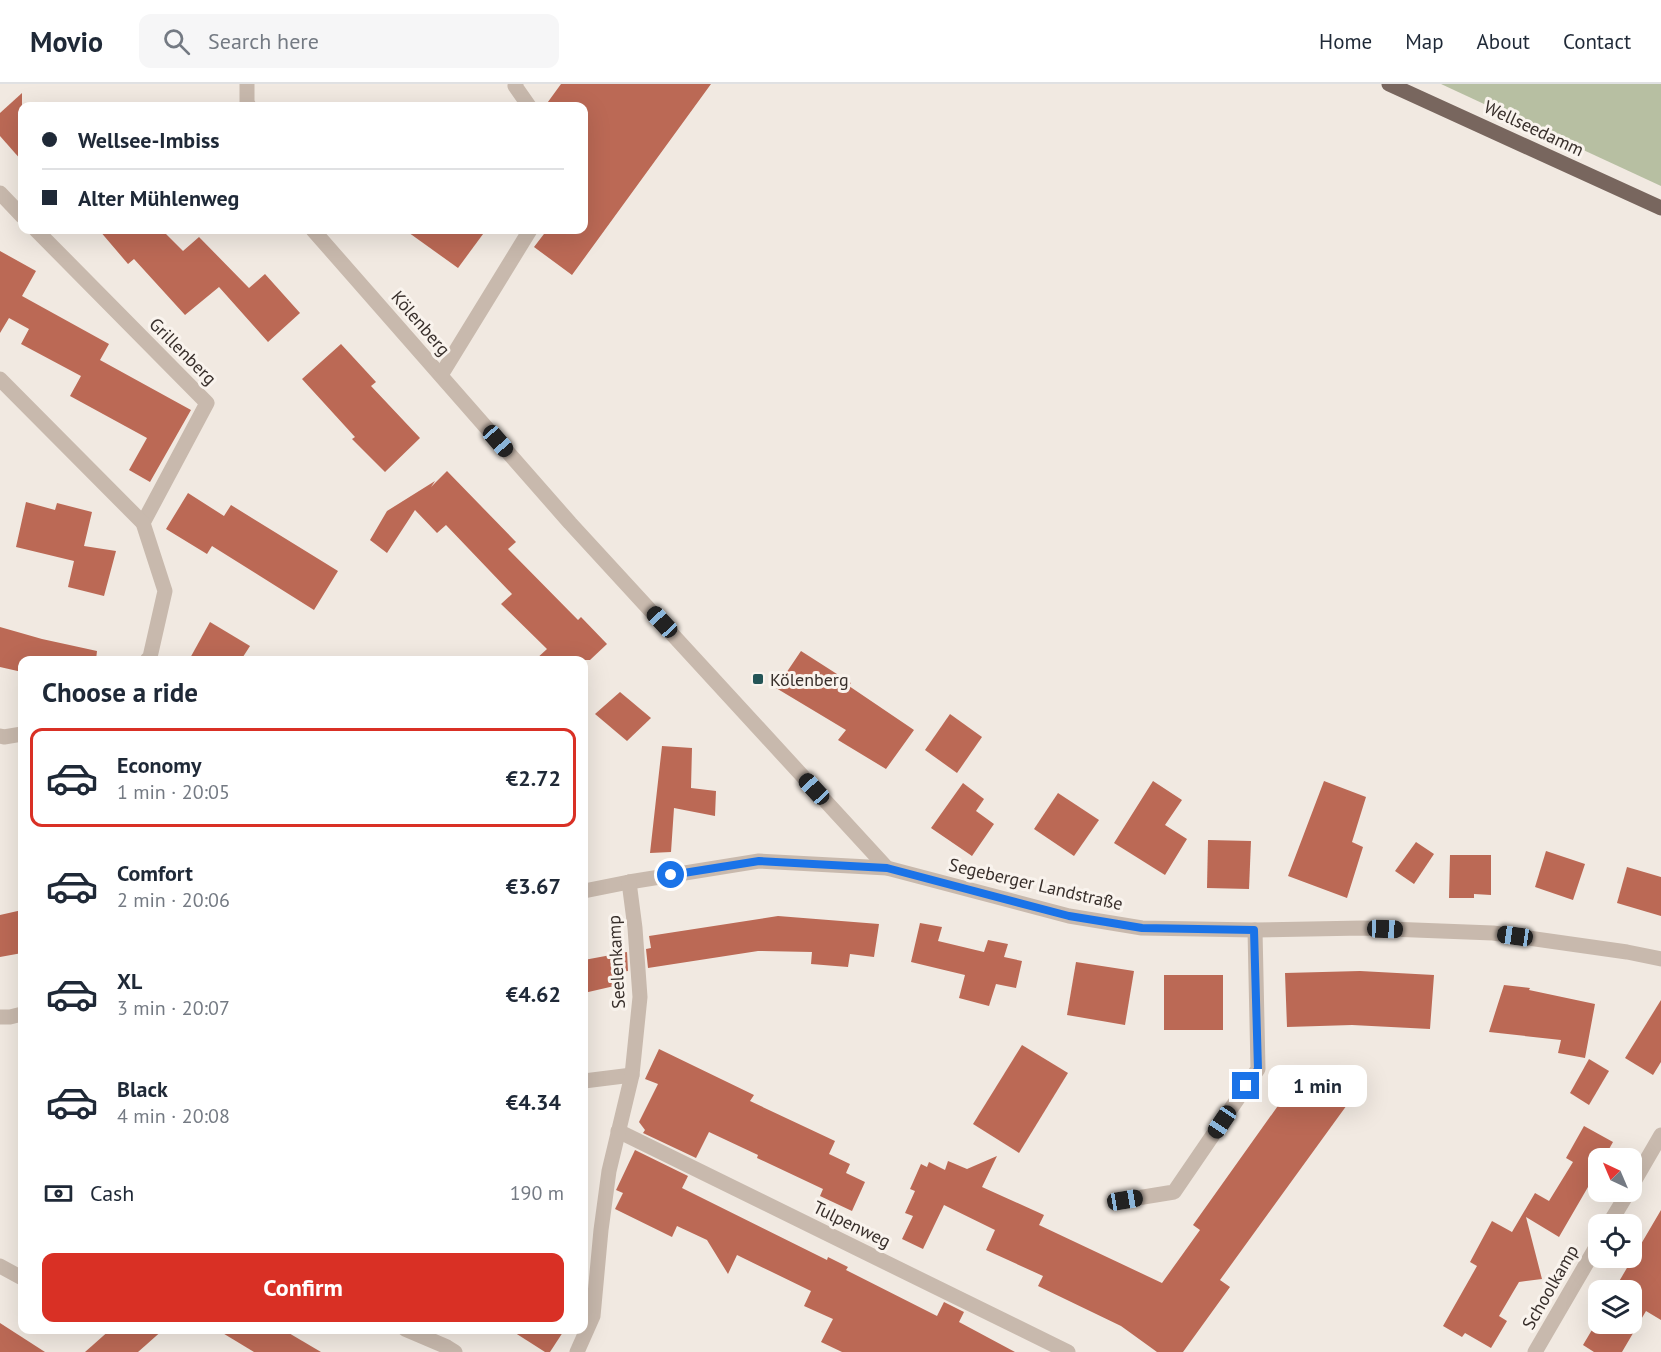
<!DOCTYPE html>
<html lang="en">
<head>
<meta charset="utf-8">
<style>
	body { margin:0; font-family:"PT Sans",sans-serif; background:#f6f6f7; color:#1f2937; height:100vh; display:flex; flex-direction:column; font-size:22px; white-space:nowrap }
	* { box-sizing:border-box; margin:0 }
	p { font-size:20px; color:#747a83 }
	.icon { flex:none; width:33px; height:33px; fill:none; stroke:currentColor; stroke-width:2; stroke-linecap:round; stroke-linejoin:round }
	.map { position:relative; flex:1; overflow:hidden }
	.details { position:absolute; left:18px; top:572px; width:570px; height:678px; display:flex; flex-direction:column; background:#fff; border-radius:12px; box-shadow:0 6px 24px #0002 }
	.details>* { flex:none }
	.hud { position:absolute; left:18px; top:18px; width:570px; height:132px; border-radius:12px; box-shadow:0 6px 24px #0002; display:grid; align-content:center; height:132px; padding:0 24px; background:#fff }
	.needle { width:39px; rotate:316deg }
	.tools { position:absolute; left:1588px; top:1064px; display:grid; gap:12px }
	.tools a { display:grid; place-items:center; width:54px; height:54px; border-radius:12px; background:#fff; box-shadow:0 6px 24px #0002; font-size:30px }
	.end { position:absolute; width:27px; height:27px; margin:-14px; border:8px solid #1a73e8; background:#fff; box-shadow:0 0 0 3px #fff }
	.from { border-radius:50% }
	.bubble { position:absolute; height:42px; border-radius:12px; background:#fff; box-shadow:0 6px 24px #0002; font-size:20px; font-weight:700; line-height:42px; text-align:center }
	.car { position:absolute; width:18px; height:36px; margin:-18px -9px; border-radius:8px; box-shadow:0 0 4px 2px #0007; background:linear-gradient(#222 24%,#8ab4d8 0 40%,#222 0 76%,#8ab4d8 0 86%,#222 0) }
	.hud b { display:flex; align-items:center; gap:21px; height:57px; font-size:22px }
	.hud b+b { border-top:2px solid #e0e1e3 }
	.hud i { width:15px; height:15px; background:#1f2937 }
	ul { padding:0; list-style:none }
	li { display:flex; align-items:center; gap:18px; height:99px; margin:0 12px 9px; padding:0 12px; border:3px solid transparent; border-radius:12px }
	li div { flex:1 }
	li b { display:block; font-size:22px }
	li em { font-style:normal; font-weight:700 }
	li.selected { border-color:#d93025 }
	li>.icon { width:54px; height:54px; stroke-width:1.5 }
	h2 { padding:0 24px; font-size:27px; line-height:72px }
	.pay { display:flex; align-items:center; gap:15px; height:66px; padding:0 24px; font-size:22px }
	.pay p { margin-inline-start:auto }
	.button { display:flex; gap:12px; margin-top:auto; padding:12px 24px }
	.button a { flex:1; height:69px; border-radius:12px; background:#d93025; color:#fff; font-size:24px; font-weight:700; line-height:69px; text-align:center }
	header { display:flex; align-items:center; gap:36px; box-sizing:border-box; height:84px; padding:0 30px; background:#fff; border-bottom:2px solid #e0e1e3 }
	header strong { font-size:28px }
	nav { display:flex; gap:33px; margin-inline-start:auto; font-size:21px }
	.search { width:420px; height:54px; background:#f6f6f7; display:flex; align-items:center; gap:15px; box-sizing:border-box; padding:0 21px; border-radius:12px; color:#747a83; font-size:22px }
	.map>svg:first-child { display:block }
</style>
</head>
<body>
<header>
<strong>Movio</strong>
<div class="search"><svg class="icon" aria-label="search" viewBox="0 0 24 24"><circle cx="10" cy="10" r="6"/><path d="M15 15l6 6"/></svg>Search here</div>
<nav><a>Home</a><a>Map</a><a>About</a><a>Contact</a></nav>
</header>
<div class="map">
<svg width="1661" height="1268" viewBox="0 0 1661 1268">
	<rect width="100%" height="100%" fill="#f1e9e1"/>
	<polygon fill="#b7bfa2" points="1441,0 1661,0 1661,102"/>
	<g fill="#bb6955">
		<polygon points="561,0 711,0 572,191 534,163 547,146 584,146 584,22 545,22"/>
		<polygon points="22,9 22,77 0,52 0,29"/>
		<polygon points="99,146 162,146 183,167 199,153 249,204 265,190 300,229 268,258 219,203 185,231 134,175 128,180"/>
		<polygon points="405,146 486,146 458,184"/>
		<polygon points="0,167 36,187 22,212 109,260 100,276 191,326 150,398 129,386 147,354 70,312 81,292 21,260 29,245 9,234 0,249"/>
		<polygon points="341,260 376,298 371,302 420,354 385,388 352,355 355,353 302,295"/>
		<polygon points="447,387 516,458 508,465 578,536 581,533 607,560 590,576 535,576 547,565 501,520 512,510 446,441 437,449 415,426 387,469 370,456 387,427 435,397 431,403"/>
		<polygon points="188,409 224,432 231,421 338,487 314,526 212,462 207,470 166,445"/>
		<polygon points="26,418 55,426 57,419 92,428 84,462 116,467 104,512 68,503 74,477 16,463"/>
		<polygon points="210,538 250,562 241,576 189,576"/>
		<polygon points="0,543 42,555 97,567 96,576 22,576 22,588 0,583"/>
		<polygon points="801,567 851,599 849,602 914,646 886,685 838,656 846,646 776,604"/>
		<polygon points="620,608 651,634 627,657 595,630"/>
		<polygon points="950,630 982,653 957,689 925,666"/>
		<polygon points="662,662 692,664 691,704 716,707 715,732 674,724 671,768 650,769"/>
		<polygon points="1153,697 1182,716 1165,741 1187,755 1165,791 1114,759"/>
		<polygon points="1324,697 1366,713 1352,758 1363,763 1347,814 1288,792"/>
		<polygon points="963,699 984,715 976,727 994,740 972,772 931,744"/>
		<polygon points="1058,709 1099,736 1074,772 1034,745"/>
		<polygon points="1208,756 1251,757 1249,805 1207,804"/>
		<polygon points="1416,758 1434,770 1414,800 1395,787"/>
		<polygon points="1546,767 1585,780 1573,816 1535,803"/>
		<polygon points="1450,771 1491,771 1491,811 1474,810 1474,814 1449,814"/>
		<polygon points="1627,783 1661,793 1661,832 1617,819"/>
		<polygon points="22,826 22,869 0,873 0,831"/>
		<polygon points="778,832 879,840 874,873 850,870 848,883 811,880 812,868 758,867 648,884 646,865 651,864 649,852"/>
		<polygon points="920,839 942,843 938,857 984,868 988,856 1008,860 1004,873 1022,877 1016,904 996,900 989,922 959,914 965,891 911,878"/>
		<polygon points="627,868 628,887 620,888 623,900 584,909 584,876"/>
		<polygon points="1076,878 1134,887 1125,941 1067,931"/>
		<polygon points="1360,887 1434,891 1430,945 1352,941 1287,943 1285,889"/>
		<rect x="1164" y="891" width="59" height="55"/>
		<polygon points="1504,901 1530,904 1529,906 1595,920 1585,974 1558,969 1561,956 1489,948"/>
		<polygon points="1661,916 1661,978 1653,991 1625,974"/>
		<polygon points="1022,961 1068,989 1019,1069 973,1040"/>
		<polygon points="659,965 754,1011 750,1017 835,1057 829,1070 850,1080 846,1089 865,1098 852,1127 820,1112 823,1105 757,1074 758,1071 709,1048 696,1074 643,1049 645,1046 639,1038 658,1000 645,995"/>
		<polygon points="1589,975 1609,987 1589,1021 1570,1009"/>
		<polygon points="1307,981 1352,1014 1220,1196 1230,1203 1183,1268 1157,1268 1121,1242 1038,1202 1043,1192 986,1166 995,1146 944,1121 923,1165 902,1155 913,1132 905,1129 915,1107 910,1105 921,1080 927,1083 929,1078 945,1086 948,1077 967,1085 997,1072 982,1103 1044,1131 1039,1141 1162,1199 1200,1146 1193,1141"/>
		<polygon points="1584,1042 1613,1058 1604,1074 1599,1074 1599,1084 1559,1153 1526,1133 1542,1195 1519,1198 1499,1232 1507,1237 1491,1264 1465,1249 1462,1253 1443,1242 1477,1182 1470,1178 1492,1137 1512,1148 1535,1109 1549,1117 1573,1078 1566,1074"/>
		<polygon points="635,1066 688,1092 682,1104 827,1176 828,1173 848,1183 846,1186 937,1232 944,1218 964,1228 959,1238 1015,1268 842,1268 821,1258 833,1235 804,1222 811,1207 737,1171 728,1190 707,1156 677,1142 672,1153 615,1125 623,1109 616,1106 617,1104"/>
		<polygon points="1661,1126 1661,1236 1646,1227 1622,1268 1594,1268 1583,1261 1599,1234 1599,1239 1632,1239 1632,1206 1614,1206"/>
		<polygon points="0,1239 45,1268 0,1268"/>
		<polygon points="111,1245 164,1245 138,1268 85,1268"/>
		<polygon points="216,1245 282,1245 321,1268 254,1268"/>
		<polygon points="509,1245 565,1245 550,1268 545,1268"/>
	</g>
	<g fill="none" stroke-linecap="round" stroke-linejoin="round">
		<g stroke="#c8b9ad" stroke-width="15">
			<polyline points="247,0 247,18 249,22"/>
			<polyline points="516,0 515,2 529,22"/>
			<polyline points="0,109 22,132"/>
			<polyline points="36,146 207,319 143,439"/>
			<polyline points="313,146 570,439 887,784"/>
			<polyline points="441,291 530,146"/>
			<polyline points="0,295 143,439 165,507 150,573 147,576"/>
			<polyline points="0,652 4,653 22,650"/>
			<polyline points="584,807 629,798 759,777 887,784 1069,832 1142,844 1255,846 1363,844 1493,849 1627,868 1661,875"/>
			<polyline points="0,933 10,933 22,930"/>
			<polyline points="584,997 632,991"/>
			<polyline points="618,1047 1068,1268"/>
			<polyline points="1632,1101 1661,1051"/>
			<polyline points="1125,1116 1174,1108 1258,985 1255,846"/>
			<polyline points="1609,1140 1629,1107"/>
			<polyline points="0,1182 22,1194"/>
			<polyline points="405,1245 447,1263 455,1268"/>
			<polyline points="577,1268 593,1232 601,1146 609,1087 632,991 640,913 635,844 629,798"/>
			<polyline points="1535,1268 1599,1158"/>
		</g>
		<polyline stroke="#78665e" stroke-width="15" points="1389,0 1661,124"/>
	</g>
	<g fill="none" stroke-linecap="round" stroke-linejoin="round">
		<polyline stroke="#1a73e8" stroke-width="8" points="671,791 759,777 887,784 1069,832 1106,838 1142,844 1254,846 1258,985 1246,1002"/>
	</g>
	<rect fill="#245456" stroke="#f9f3ed" stroke-width="2" x="752" y="589" width="12" height="12" rx="3"/>
	<g text-anchor="middle" dominant-baseline="central" stroke-width="6" stroke-linejoin="round" paint-order="stroke">
		<g font-size="18" fill="#382f2b" stroke="#f9f3ed">
			<text transform="translate(1534 44) rotate(25)">Wellseedamm</text>
			<text transform="translate(421 239) rotate(49)">Kölenberg</text>
			<text transform="translate(183 267) rotate(45)">Grillenberg</text>
			<text transform="translate(1036 800) rotate(13)">Segeberger Landstraße</text>
			<text transform="translate(616 878) rotate(-93)">Seelenkamp</text>
			<text transform="translate(852 1140) rotate(26)">Tulpenweg</text>
			<text transform="translate(1550 1203) rotate(-60)">Schoolkamp</text>
		</g>
		<g font-size="18" fill="#382f2b" stroke="#f9f3ed" text-anchor="start">
			<text x="770" y="595">Kölenberg</text>
		</g>
	</g>
</svg>
<div class="tools">
<a><svg class="needle" viewBox="-14 -14 28 28"><path d="M0-13l5 13h-10z" fill="#e53935"/><path d="M0 13l5-13h-10z" fill="#747a83"/></svg></a>
<a><svg class="icon" aria-label="locate" viewBox="0 0 24 24"><circle cx="12" cy="12" r="6"/><path d="M12 2v4M12 18v4M2 12h4M18 12h4"/></svg></a>
<a><svg class="icon" aria-label="layers" viewBox="0 0 24 24"><path d="M12 4l9 5-9 5-9-5zM3 14l9 5 9-5"/></svg></a>
</div>
<i class="end from" style="left:671px;top:791px"></i>
<i class="end" style="left:1246px;top:1002px"></i>
<div class="bubble" style="left:1268px;top:981px;width:99px">1 min</div>
<i class="car" style="left:498px;top:357px;rotate:139deg"></i>
<i class="car" style="left:662px;top:538px;rotate:317deg"></i>
<i class="car" style="left:814px;top:705px;rotate:317deg"></i>
<i class="car" style="left:1385px;top:845px;rotate:92deg"></i>
<i class="car" style="left:1515px;top:852px;rotate:278deg"></i>
<i class="car" style="left:1222px;top:1038px;rotate:214deg"></i>
<i class="car" style="left:1125px;top:1116px;rotate:81deg"></i>
<div class="hud">
<b><i class="from"></i>Wellsee-Imbiss</b>
<b><i></i>Alter Mühlenweg</b>
</div>
<section class="details">
<h2>Choose a ride</h2>
<ul>
<li class="selected"><svg class="icon" aria-label="car" viewBox="0 0 24 24"><path d="M5 17H2v-5l4-1 3-4h7l3 4 3 1v5h-3M9 17h6M6 11h13"/><circle cx="7" cy="17" r="2"/><circle cx="17" cy="17" r="2"/></svg><div><b>Economy</b><p>1 min · 20:05</p></div><em>€2.72</em></li>
<li><svg class="icon" aria-label="car" viewBox="0 0 24 24"><path d="M5 17H2v-5l4-1 3-4h7l3 4 3 1v5h-3M9 17h6M6 11h13"/><circle cx="7" cy="17" r="2"/><circle cx="17" cy="17" r="2"/></svg><div><b>Comfort</b><p>2 min · 20:06</p></div><em>€3.67</em></li>
<li><svg class="icon" aria-label="car" viewBox="0 0 24 24"><path d="M5 17H2v-5l4-1 3-4h7l3 4 3 1v5h-3M9 17h6M6 11h13"/><circle cx="7" cy="17" r="2"/><circle cx="17" cy="17" r="2"/></svg><div><b>XL</b><p>3 min · 20:07</p></div><em>€4.62</em></li>
<li><svg class="icon" aria-label="car" viewBox="0 0 24 24"><path d="M5 17H2v-5l4-1 3-4h7l3 4 3 1v5h-3M9 17h6M6 11h13"/><circle cx="7" cy="17" r="2"/><circle cx="17" cy="17" r="2"/></svg><div><b>Black</b><p>4 min · 20:08</p></div><em>€4.34</em></li>
</ul>
<div class="pay"><svg class="icon" aria-label="cash" viewBox="0 0 24 24"><path d="M3 7h18v10H3z"/><circle cx="12" cy="12" r="2"/></svg>Cash<p>190 m</p></div>
<div class="button"><a>Confirm</a></div>
</section>
</div>
</body>
</html>
